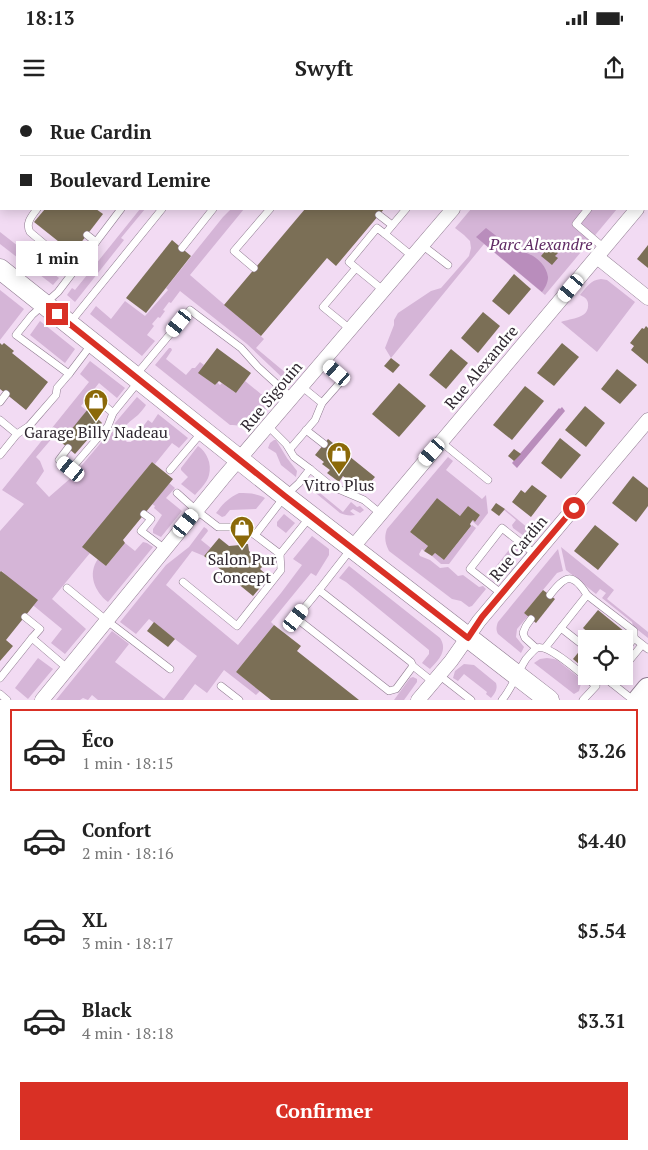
<!DOCTYPE html>
<html lang="fr">
<head>
<meta charset="utf-8">
<style>
	body { margin:0; font-family:"PT Serif",serif; background:#f6f6f6; color:#222; height:100vh; display:flex; flex-direction:column; font-size:19px; white-space:nowrap }
	* { box-sizing:border-box; margin:0 }
	p { font-size:16px; color:#767676 }
	.icon { flex:none; width:28px; height:28px; fill:none; stroke:currentColor; stroke-width:2; stroke-linecap:round; stroke-linejoin:round }
	.map { position:relative; height:600px; overflow:hidden }
	.drawer { display:flex; flex-direction:column; background:#fff; flex:1 }
	.drawer>* { flex:none }
	.top-card { position:absolute; left:0px; top:0px; width:649px; height:110px; box-shadow:0 2px 12px #0003; display:grid; align-content:center; height:110px; padding:0 20px; background:#fff }
	.fabs { position:absolute; left:578px; top:530px; display:grid; gap:10px }
	.fabs a { display:grid; place-items:center; width:55px; height:55px; border-radius:0px; background:#fff; box-shadow:0 2px 12px #0003; font-size:25px }
	.end { position:absolute; width:22px; height:22px; margin:-11px; border:6px solid #d93025; background:#fff; box-shadow:0 0 0 2px #fff }
	.from { border-radius:50% }
	.bubble { position:absolute; height:35px; border-radius:0px; background:#fff; box-shadow:0 2px 12px #0003; font-size:16px; font-weight:700; line-height:35px; text-align:center }
	.car { position:absolute; width:15px; height:30px; margin:-15px -8px; border-radius:6px; box-shadow:0 0 4px 1px #0007; background:linear-gradient(#fff 24%,#345 0 40%,#fff 0 76%,#345 0 86%,#fff 0) }
	.top-card b { display:flex; align-items:center; gap:18px; height:48px; font-size:19px }
	.top-card b+b { border-top:1px solid #e0e0e0 }
	.top-card i { width:12px; height:12px; background:#222 }
	ul { padding:9px 0 0; list-style:none }
	li { display:flex; align-items:center; gap:15px; height:82px; margin:0 10px 8px; padding:0 10px; border:2px solid transparent; border-radius:0px }
	li div { flex:1 }
	li b { display:block; font-size:19px }
	li em { font-style:normal; font-weight:700 }
	li.active { border-color:#d93025 }
	li>.icon { width:45px; height:45px; stroke-width:1.5 }
	.cta { display:flex; gap:10px; margin-top:auto; padding:10px 20px }
	.cta a { flex:1; height:58px; border-radius:0px; background:#d93025; color:#fff; font-size:20px; font-weight:700; line-height:58px; text-align:center }
	.status { display:flex; justify-content:space-between; align-items:center; height:35px; padding:0 25px; background:#fff; direction:ltr }
	.status svg { height:14px; fill:currentColor }
	header { display:flex; justify-content:space-between; align-items:center; height:65px; padding:0 20px; background:#fff; font-size:22px; font-weight:700 }
	.map>svg:first-child { display:block }
</style>
</head>
<body>
<div class="status"><b>18:13</b><svg viewBox="0 0 49 12"><path d="M0 12V9h3v3zM5 12V6h3v6zM10 12V3h3v9zM15 12V0h3v12zM26 1h20v11H26zM47 4h2v5h-2z"/></svg></div>
<header><svg class="icon" aria-label="menu" viewBox="0 0 24 24"><path d="M4 6h16M4 12h16M4 18h16"/></svg>Swyft<svg class="icon" aria-label="share" viewBox="0 0 24 24"><path d="M12 15V3M7 8l5-5 5 5M5 13v7h14v-7"/></svg></header>
<div class="map">
<svg width="648" height="600" viewBox="0 0 648 600">
	<rect width="100%" height="100%" fill="#f2dbf3"/>
	<g fill="#d5b5d7">
		<polygon points="140,109 145,109 121,138 124,140 75,202 67,195 72,188 75,190"/>
		<polygon points="231,109 244,109 190,175 264,239 256,248 293,279 289,284 247,244 180,191 171,203 169,202 163,210 165,211 160,218 158,217 152,224 154,226 147,235 155,241 142,256 90,214 96,206 111,219 125,201 145,216 168,190 166,188 223,117"/>
		<polygon points="471,109 617,109 545,195 484,144 391,258 385,248 394,225 394,220 398,213 431,191 441,188 469,156 471,148 470,141 464,135 455,128"/>
		<polygon points="0,132 59,178 53,185 0,144"/>
		<path d="M601 179 607 180 635 202 597 252 561 222C571 218 590 219 588 203 587 198 584 197 580 195 587 187 590 180 601 179Z"/>
		<polygon points="0,190 24,209 0,240"/>
		<polygon points="40,221 75,249 65,263 30,235"/>
		<path d="M169 248H171L172 250 166 259 186 275 192 268H195L200 262 204 265 199 273 215 285 217 282 220 285 222 283 236 293 245 281 261 294 266 295 271 291 278 296 252 327 247 331C241 326 238 325 230 325L155 265Z"/>
		<path d="M90 261 125 288 117 298 99 283 81 306 87 311 61 342 54 336 36 357 40 361 44 371 36 383 49 397 72 377 114 327 115 323 137 297 146 305C144 308 141 312 138 315 130 322 122 325 123 338L127 342H131L148 320 152 323 158 314 188 338 179 348 172 343 155 364 152 362 83 447 90 453 52 499 86 529 65 554 51 543 62 529 34 506 2 471 0 472V431L24 404 2 390 89 282 80 274Z"/>
		<polygon points="274,340 276,340 287,358 297,371 296,377 281,365 276,353 268,348 270,343"/>
		<path d="M198 346C207 352 212 364 209 375 207 383 200 389 195 395L181 384 188 377 181 370V368Z"/>
		<path d="M448 357 453 361 446 370 482 399 486 395 488 413 478 426 472 421 473 420 475 422 480 415 468 406 460 416 437 398 410 432 428 446 424 451 422 449 419 454 420 456 430 460 440 468 448 467 458 476 463 475 479 487 483 486 486 489 472 506 469 507 461 501 452 499 389 451C385 443 384 437 387 429Z"/>
		<polygon points="169,383 175,388 166,398 182,411 161,437 153,433 153,429 162,415 154,408 155,406 152,404"/>
		<path d="M309 384 343 412 351 402 357 407 360 406 364 410 360 413 353 409 350 411 355 415C349 416 345 415 340 413L306 385Z"/>
		<path d="M239 393C248 393 256 393 265 398L256 409 230 410 225 416 222 417 216 413C223 404 228 398 239 393Z"/>
		<polygon points="505,409 534,433 528,439 513,428 512,425 516,420 504,410"/>
		<polygon points="284,414 295,423 286,433 277,426 277,422"/>
		<polygon points="472,425 476,428 449,464 441,464 432,456 435,453 444,460"/>
		<polygon points="204,427 207,429 208,431 201,440 211,448 204,456 192,451 166,485 238,545 281,493 302,465 293,459 312,436 329,449 329,455 316,476 311,473 271,522 274,525 236,572 260,591 256,595 224,570 207,593 195,584 183,600 98,600 92,595 88,600 83,598 80,600 56,600 112,531 129,544 115,562 164,599 197,556 149,519 136,534 120,522 166,465 189,447"/>
		<path d="M143 442 147 443 153 447 108 502C95 492 87 474 98 459L106 466 125 443 135 451Z"/>
		<polygon points="512,446 514,446 519,450 493,480 490,477 490,474"/>
		<polygon points="561,447 614,490 607,499 648,532 648,538 633,526 632,522 602,498 606,493 600,489 596,494 566,470"/>
		<path d="M558 449 563 471 557 473 524 513 528 516 517 529 516 537 524 547 521 553 498 534C496 530 496 527 498 522Z"/>
		<path d="M349 466 440 538C448 550 439 560 430 569L422 563 429 554V550L346 482 339 478Z"/>
		<polygon points="38,558 53,569 28,599 15,588"/>
		<polygon points="547,558 554,559 557,560 582,580 579,591 574,594 534,563 540,559"/>
		<path d="M464 564 474 565 496 583C498 589 495 593 491 598L486 594 487 592 464 574 458 581 453 578 455 571Z"/>
		<polygon points="413,577 417,579 417,582 404,600 394,600 410,578"/>
	</g>
	<g fill="#b98dbc">
		<path d="M486 128 516 151C530 151 546 162 548 177 548 183 545 188 542 192L476 137Z"/>
		<polygon points="562,307 565,311 517,368 512,363 559,308 560,309"/>
	</g>
	<g fill="#7b6f56">
		<polygon points="45,109 96,109 103,114 73,153 34,122"/>
		<polygon points="305,109 384,109 336,166 327,158 261,236 224,205"/>
		<polygon points="172,140 191,156 146,213 126,198"/>
		<polygon points="648,145 648,168 637,159"/>
		<polygon points="552,148 558,153 555,156 558,158 552,165 541,156 547,149 550,151"/>
		<polygon points="514,174 531,189 509,215 492,201"/>
		<polygon points="483,212 500,226 478,253 461,238"/>
		<polygon points="646,226 648,228 648,264 631,250 634,246 630,243 642,228 644,229"/>
		<polygon points="0,243 2,245 4,243 14,251 12,253 48,282 26,310 0,289"/>
		<polygon points="562,243 579,257 554,286 537,273"/>
		<polygon points="217,248 251,273 236,293 219,281 215,285 198,273"/>
		<polygon points="451,249 468,263 446,289 429,275"/>
		<polygon points="391,258 400,265 393,273 384,266"/>
		<polygon points="617,269 637,285 620,304 601,289"/>
		<polygon points="399,283 426,306 399,337 372,314"/>
		<polygon points="525,286 544,301 512,340 493,325"/>
		<polygon points="585,306 605,323 586,347 565,330"/>
		<polygon points="88,309 102,323 75,354 61,342"/>
		<polygon points="560,338 581,355 561,379 541,363"/>
		<polygon points="328,339 375,377 362,392 343,376 339,382 327,373 330,370 322,364 324,362 315,355"/>
		<polygon points="514,349 521,354 514,361 508,356"/>
		<polygon points="152,362 173,379 123,440 125,443 106,466 82,447"/>
		<polygon points="633,376 648,388 648,406 636,422 612,403"/>
		<polygon points="532,385 547,396 531,417 512,402 521,390 525,393"/>
		<polygon points="437,398 460,416 468,406 480,415 475,422 473,420 472,421 470,424 471,426 444,460 435,453 432,456 424,451 428,446 410,432"/>
		<polygon points="496,403 505,409 499,416 491,410"/>
		<polygon points="595,425 619,444 598,470 574,451"/>
		<polygon points="219,438 229,446 240,445 240,443 246,442 246,444 248,444 249,451 265,464 260,469 269,477 253,496 204,456"/>
		<polygon points="1,471 38,500 6,540 13,546 0,561 0,472"/>
		<polygon points="543,490 555,499 536,523 524,513"/>
		<polygon points="598,510 625,532 620,539 596,539 583,528"/>
		<polygon points="154,522 175,539 168,547 147,531"/>
		<polygon points="274,525 301,546 297,551 359,600 271,600 236,572"/>
		<polygon points="586,543 586,570 573,559"/>
	</g>
	<g fill="none" stroke-linecap="round" stroke-linejoin="round">
		<defs>
			<g id="service">
				<polyline points="282,0 284,1"/>
				<polyline points="422,0 424,1"/>
				<polyline points="8,1 9,0"/>
				<polyline points="36,1 37,0"/>
				<polyline points="60,1 61,0"/>
				<polyline points="119,1 120,0"/>
				<polyline points="489,1 490,0"/>
				<polyline points="0,11 1,9"/>
				<polyline points="0,84 1,82"/>
				<path d="M37 109C32 116 25 123 30 132L55 153 69 158 78 165"/>
				<polyline points="406,109 385,134 412,156"/>
				<polyline points="588,109 576,124 604,148"/>
				<polyline points="379,115 392,125"/>
				<polyline points="87,135 96,142"/>
				<polyline points="422,145 448,165"/>
				<polyline points="182,148 213,109"/>
				<polyline points="254,168 234,151 270,109"/>
				<polyline points="356,168 349,162 377,128 385,134"/>
				<polyline points="69,224 162,109"/>
				<polyline points="350,229 323,207 356,168 383,190"/>
				<polyline points="91,245 69,274 16,235 32,215 58,192 121,109"/>
				<polyline points="136,275 190,210 241,248 258,267 292,298"/>
				<polyline points="301,286 322,303"/>
				<polyline points="98,300 113,313 139,281"/>
				<polyline points="0,302 6,294"/>
				<polyline points="0,320 17,334"/>
				<polyline points="268,326 286,344 294,357 310,369"/>
				<polyline points="306,330 324,344"/>
				<polyline points="441,342 488,380"/>
				<polyline points="68,348 59,360 71,369 108,326 113,313"/>
				<polyline points="290,349 315,320 322,303 344,278 323,261"/>
				<polyline points="0,355 17,334 29,326 36,318 56,295 57,288 69,274"/>
				<polyline points="170,370 202,332"/>
				<polyline points="346,392 352,384"/>
				<polyline points="177,393 196,410 218,427 245,427 255,435 285,396 299,383 310,369 331,386 364,400 381,414"/>
				<polyline points="144,414 151,419 141,431 165,449"/>
				<polyline points="255,435 280,454 310,417"/>
				<polyline points="183,482 237,526 281,470 280,454"/>
				<polyline points="67,488 106,520 170,569"/>
				<polyline points="319,490 351,449"/>
				<polyline points="502,494 470,469 502,428 535,454"/>
				<path d="M550 495C565 476 572 471 587 495"/>
				<polyline points="25,517 40,529 32,538"/>
				<polyline points="531,519 526,526 523,533 525,538 536,548"/>
				<polyline points="561,528 584,546"/>
				<polyline points="545,548 587,495 634,531 634,538"/>
				<polyline points="624,552 634,538 648,549"/>
				<polyline points="413,566 396,589 389,591 296,518 319,490 411,562 413,566 433,582"/>
				<polyline points="624,567 642,545"/>
				<polyline points="439,575 471,600"/>
				<polyline points="605,576 604,577 633,600"/>
				<polyline points="0,578 32,538 67,568"/>
				<polyline points="612,583 617,576"/>
				<polyline points="221,586 239,600"/>
				<polyline points="0,594 7,600"/>
				<path d="M502 600C512 588 517 573 526 559 529 556 533 550 537 548 549 543 585 577 596 586L583 600"/>
			</g>
			<g id="minor">
				<polyline points="546,1 547,0"/>
				<polyline points="597,157 648,198"/>
				<polyline points="352,448 637,109"/>
				<polyline points="42,600 223,378 453,109"/>
				<polyline points="418,600 451,561 479,521 648,320"/>
			</g>
			<polyline id="secondary" points="0,169 285,396 549,600"/>
			<polyline id="primary" points="639,600 648,589"/>
		</defs>
		<use href="#service" stroke="#907c91" stroke-width="8"/>
		<use href="#minor" stroke="#907c91" stroke-width="15"/>
		<use href="#secondary" stroke="#907c91" stroke-width="21"/>
		<use href="#primary" stroke="#907c91" stroke-width="24"/>
		<use href="#service" stroke="#fff" stroke-width="7"/>
		<use href="#minor" stroke="#fff" stroke-width="14"/>
		<use href="#secondary" stroke="#fff" stroke-width="20"/>
		<use href="#primary" stroke="#fff" stroke-width="22"/>
	</g>
	<g fill="none" stroke-linecap="round" stroke-linejoin="round">
		<polyline stroke="#d93025" stroke-width="6" points="57,214 285,396 468,538 482,517 574,408"/>
	</g>
	<defs>
		<symbol id="shop-pin" viewBox="-11 -11 22 30"><path d="M0 17L-7.5 6A9.5 9.5 0 1 1 7.5 6Z" fill="#8b6909" stroke="#fff"/><path d="M-5-2.5h2.3a2.7 3.5 0 0 1 5.4 0H5L5.5 6h-11ZM-1.5-2.5h3a1.5 2.3 0 0 0-3 0Z" fill="#fff"/></symbol>
	</defs>
	<g fill-rule="evenodd">
		<use href="#shop-pin" x="82" y="287" width="28" height="38"/>
		<use href="#shop-pin" x="325" y="340" width="28" height="38"/>
		<use href="#shop-pin" x="228" y="414" width="28" height="38"/>
	</g>
	<g text-anchor="middle" dominant-baseline="central" stroke-width="5" stroke-linejoin="round" paint-order="stroke">
		<g font-size="16" font-style="italic" fill="#5e2862" stroke="#fff">
			<text x="541" y="144">Parc Alexandre</text>
		</g>
		<g font-size="16" fill="#302831" stroke="#fff">
			<text transform="translate(481 267) rotate(-50)">Rue Alexandre</text>
			<text transform="translate(271 296) rotate(-50)">Rue Sigouin</text>
			<text transform="translate(518 448) rotate(-50)">Rue Cardin</text>
		</g>
		<g font-size="16" fill="#302831" stroke="#fff">
			<text x="96" y="332">Garage Billy Nadeau</text>
			<text x="339" y="385">Vitro Plus</text>
			<text x="242" y="459">Salon Pur<tspan x="242" dy="18">Concept</tspan></text>
		</g>
	</g>
</svg>
<div class="fabs">
<a><svg class="icon" aria-label="locate" viewBox="0 0 24 24"><circle cx="12" cy="12" r="6"/><path d="M12 2v4M12 18v4M2 12h4M18 12h4"/></svg></a>
</div>
<i class="end from" style="left:574px;top:408px"></i>
<i class="end" style="left:57px;top:214px"></i>
<div class="bubble" style="left:16px;top:141px;width:82px">1 min</div>
<i class="car" style="left:571px;top:188px;rotate:220deg"></i>
<i class="car" style="left:179px;top:223px;rotate:219deg"></i>
<i class="car" style="left:337px;top:273px;rotate:311deg"></i>
<i class="car" style="left:432px;top:352px;rotate:221deg"></i>
<i class="car" style="left:71px;top:369px;rotate:309deg"></i>
<i class="car" style="left:186px;top:423px;rotate:39deg"></i>
<i class="car" style="left:296px;top:518px;rotate:38deg"></i>
<div class="top-card">
<b><i class="from"></i>Rue Cardin</b>
<b><i></i>Boulevard Lemire</b>
</div>
</div>
<section class="drawer">
<ul>
<li class="active"><svg class="icon" aria-label="car" viewBox="0 0 24 24"><path d="M5 17H2v-5l4-1 3-4h7l3 4 3 1v5h-3M9 17h6M6 11h13"/><circle cx="7" cy="17" r="2"/><circle cx="17" cy="17" r="2"/></svg><div><b>Éco</b><p>1 min · 18:15</p></div><em>$3.26</em></li>
<li><svg class="icon" aria-label="car" viewBox="0 0 24 24"><path d="M5 17H2v-5l4-1 3-4h7l3 4 3 1v5h-3M9 17h6M6 11h13"/><circle cx="7" cy="17" r="2"/><circle cx="17" cy="17" r="2"/></svg><div><b>Confort</b><p>2 min · 18:16</p></div><em>$4.40</em></li>
<li><svg class="icon" aria-label="car" viewBox="0 0 24 24"><path d="M5 17H2v-5l4-1 3-4h7l3 4 3 1v5h-3M9 17h6M6 11h13"/><circle cx="7" cy="17" r="2"/><circle cx="17" cy="17" r="2"/></svg><div><b>XL</b><p>3 min · 18:17</p></div><em>$5.54</em></li>
<li><svg class="icon" aria-label="car" viewBox="0 0 24 24"><path d="M5 17H2v-5l4-1 3-4h7l3 4 3 1v5h-3M9 17h6M6 11h13"/><circle cx="7" cy="17" r="2"/><circle cx="17" cy="17" r="2"/></svg><div><b>Black</b><p>4 min · 18:18</p></div><em>$3.31</em></li>
</ul>
<div class="cta"><a>Confirmer</a></div>
</section>
</body>
</html>
